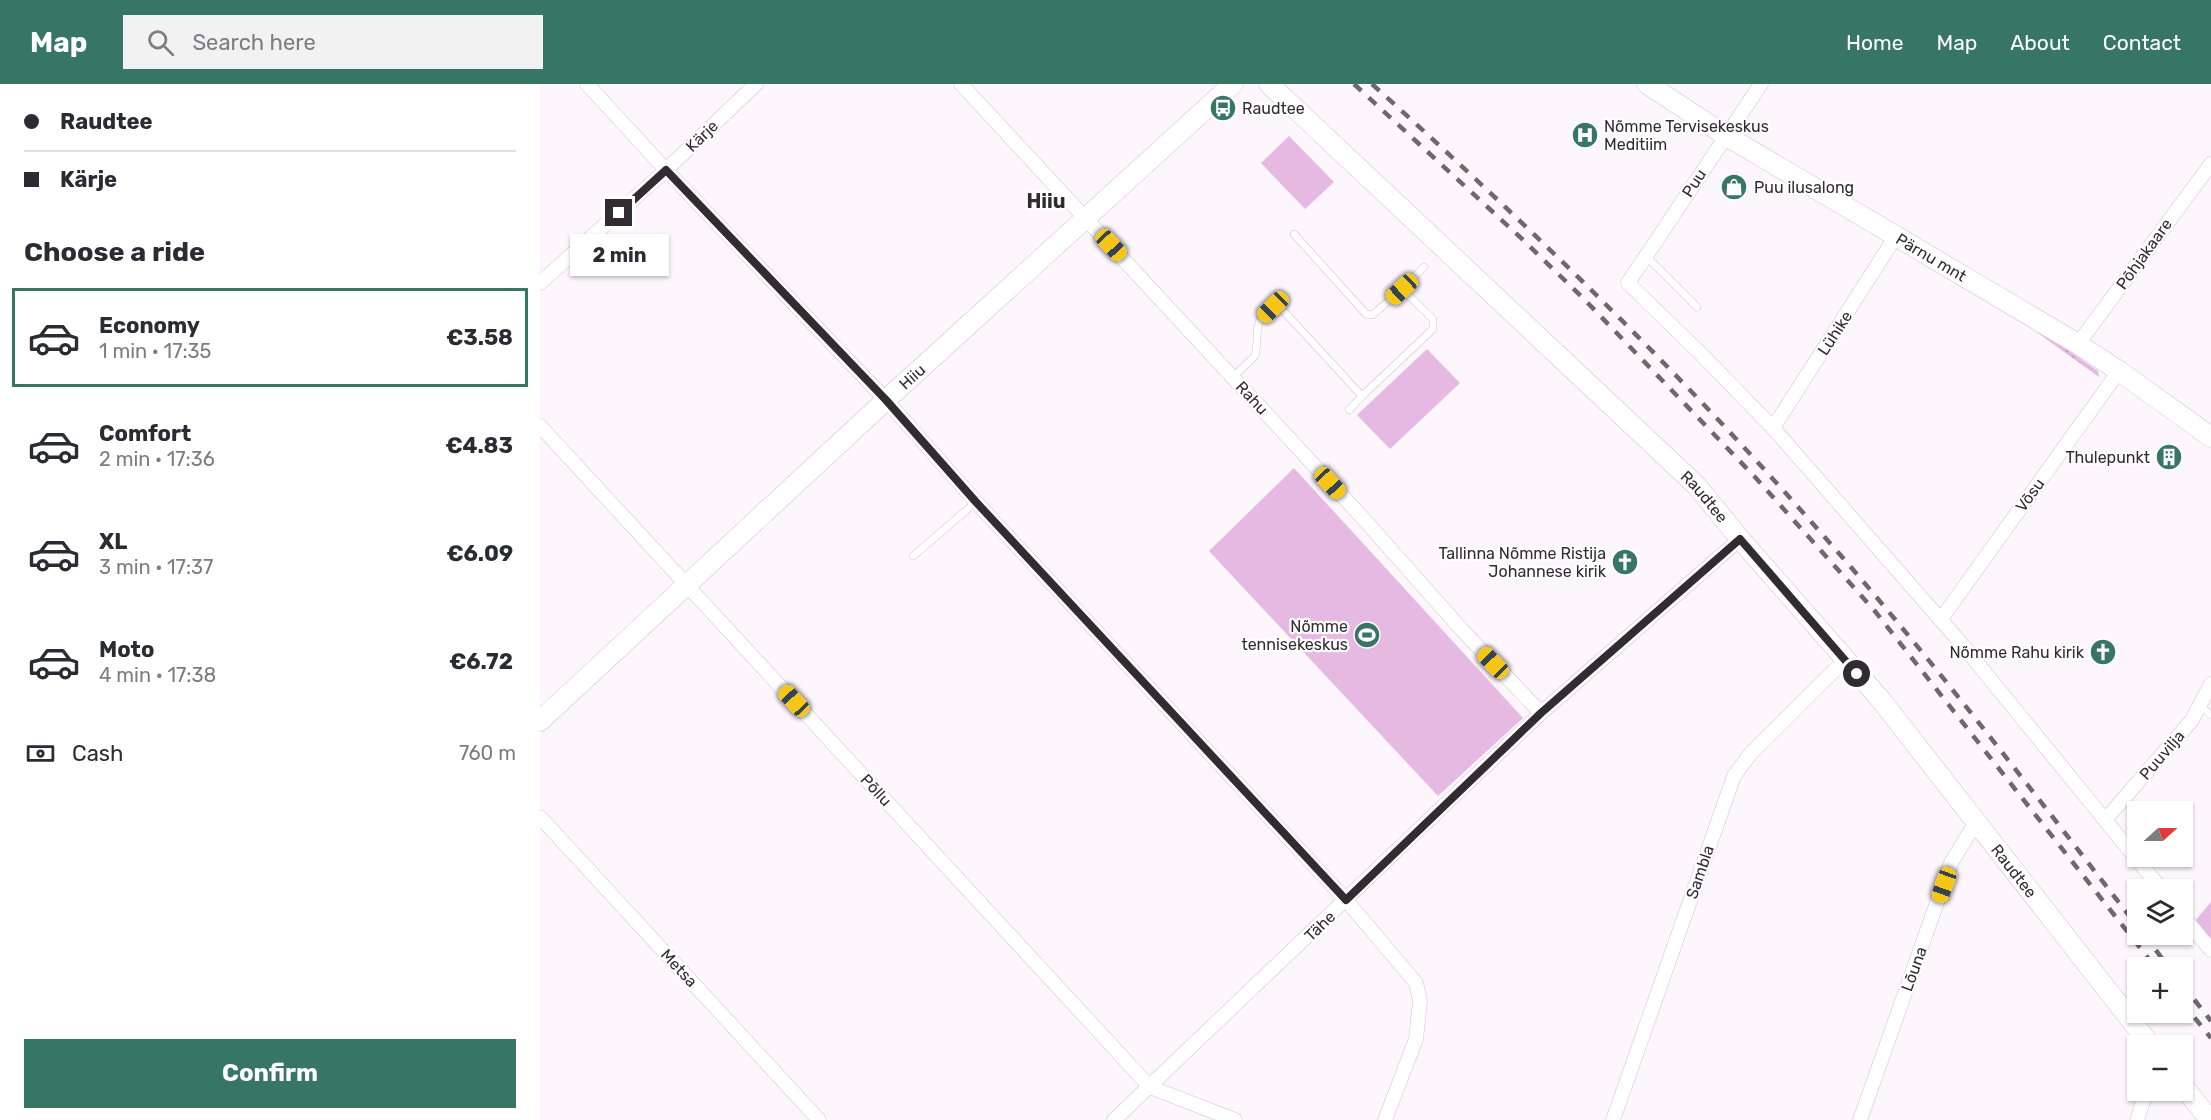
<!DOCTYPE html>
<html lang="en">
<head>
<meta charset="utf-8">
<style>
	body { margin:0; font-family:Rubik,sans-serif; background:#f2f2f3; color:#2b2b33; height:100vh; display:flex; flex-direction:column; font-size:22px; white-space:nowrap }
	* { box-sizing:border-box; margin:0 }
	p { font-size:20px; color:#7c7c81 }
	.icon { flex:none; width:33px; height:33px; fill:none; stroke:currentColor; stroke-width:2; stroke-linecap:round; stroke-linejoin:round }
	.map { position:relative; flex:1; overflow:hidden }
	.details { display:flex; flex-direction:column; background:#fff; width:540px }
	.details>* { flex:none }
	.top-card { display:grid; align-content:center; height:132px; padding:0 24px; background:#fff }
	.needle { width:39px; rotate:69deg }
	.fabs { position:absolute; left:1587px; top:717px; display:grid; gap:12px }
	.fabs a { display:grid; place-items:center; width:66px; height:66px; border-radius:0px; background:#fff; box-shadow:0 2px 4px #0004; font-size:30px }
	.end { position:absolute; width:27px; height:27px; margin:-14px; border:8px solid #322c32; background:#fff; box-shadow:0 0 0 3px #fff }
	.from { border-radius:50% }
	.bubble { position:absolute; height:42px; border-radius:0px; background:#fff; box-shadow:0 2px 4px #0004; font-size:20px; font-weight:700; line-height:42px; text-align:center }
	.car { position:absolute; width:18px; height:36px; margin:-18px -9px; border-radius:8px; box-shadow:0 0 4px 2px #0007; background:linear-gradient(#f5c518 24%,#345 0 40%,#f5c518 0 76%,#345 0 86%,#f5c518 0) }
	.top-card b { display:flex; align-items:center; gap:21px; height:57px; font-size:22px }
	.top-card b+b { border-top:2px solid #e1e1e2 }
	.top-card i { width:15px; height:15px; background:#2b2b33 }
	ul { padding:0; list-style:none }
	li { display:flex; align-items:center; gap:18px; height:99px; margin:0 12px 9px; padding:0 12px; border:3px solid transparent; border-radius:0px }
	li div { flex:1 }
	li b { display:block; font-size:22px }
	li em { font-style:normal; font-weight:700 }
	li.active { border-color:#377664 }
	li>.icon { width:54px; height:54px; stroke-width:1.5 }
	h2 { padding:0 24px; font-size:27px; line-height:72px }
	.pay { display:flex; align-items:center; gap:15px; height:66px; padding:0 24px; font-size:22px }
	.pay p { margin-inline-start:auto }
	.primary-button { display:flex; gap:12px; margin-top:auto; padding:12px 24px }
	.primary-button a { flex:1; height:69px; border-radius:0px; background:#377664; color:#fff; font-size:24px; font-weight:700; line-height:69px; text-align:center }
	header { display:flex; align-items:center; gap:36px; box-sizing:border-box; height:84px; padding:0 30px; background:#377664; color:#fff }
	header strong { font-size:28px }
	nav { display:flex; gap:33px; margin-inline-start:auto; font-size:21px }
	.search { width:420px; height:54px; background:#f2f2f3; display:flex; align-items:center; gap:15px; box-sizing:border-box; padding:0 21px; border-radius:0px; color:#7c7c81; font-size:22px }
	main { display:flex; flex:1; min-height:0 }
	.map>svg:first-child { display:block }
</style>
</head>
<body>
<header>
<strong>Map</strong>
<div class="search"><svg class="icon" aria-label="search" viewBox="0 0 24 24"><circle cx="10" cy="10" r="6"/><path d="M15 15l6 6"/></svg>Search here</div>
<nav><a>Home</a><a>Map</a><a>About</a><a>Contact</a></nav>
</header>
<main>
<section class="details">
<div class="top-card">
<b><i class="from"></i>Raudtee</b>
<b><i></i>Kärje</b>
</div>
<h2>Choose a ride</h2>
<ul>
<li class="active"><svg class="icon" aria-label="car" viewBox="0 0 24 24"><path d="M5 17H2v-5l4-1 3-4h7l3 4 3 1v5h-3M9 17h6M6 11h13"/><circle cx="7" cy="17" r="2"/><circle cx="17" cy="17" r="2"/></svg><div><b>Economy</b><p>1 min · 17:35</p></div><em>€3.58</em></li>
<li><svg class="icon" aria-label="car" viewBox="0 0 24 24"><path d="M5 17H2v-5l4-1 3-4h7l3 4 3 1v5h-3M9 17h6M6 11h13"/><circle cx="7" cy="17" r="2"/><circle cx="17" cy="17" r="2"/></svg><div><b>Comfort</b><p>2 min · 17:36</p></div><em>€4.83</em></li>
<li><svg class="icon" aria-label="car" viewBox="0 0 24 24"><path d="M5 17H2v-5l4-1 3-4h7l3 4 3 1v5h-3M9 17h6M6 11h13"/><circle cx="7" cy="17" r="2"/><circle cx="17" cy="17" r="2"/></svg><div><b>XL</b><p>3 min · 17:37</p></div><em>€6.09</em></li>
<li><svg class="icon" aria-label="car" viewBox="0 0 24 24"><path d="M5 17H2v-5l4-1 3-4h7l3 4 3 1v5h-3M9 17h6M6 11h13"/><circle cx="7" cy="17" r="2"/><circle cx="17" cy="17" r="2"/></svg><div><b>Moto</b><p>4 min · 17:38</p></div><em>€6.72</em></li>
</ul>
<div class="pay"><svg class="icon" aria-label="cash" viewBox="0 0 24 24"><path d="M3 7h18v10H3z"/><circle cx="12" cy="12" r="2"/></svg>Cash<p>760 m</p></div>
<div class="primary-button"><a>Confirm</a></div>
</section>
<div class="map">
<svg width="1671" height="1036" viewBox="0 0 1671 1036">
	<defs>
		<pattern id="grass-dots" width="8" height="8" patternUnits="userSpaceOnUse" patternTransform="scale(1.5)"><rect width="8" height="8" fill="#e5b9e2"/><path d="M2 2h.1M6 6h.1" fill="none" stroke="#c59fc2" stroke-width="1.8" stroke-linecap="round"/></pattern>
	</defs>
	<rect width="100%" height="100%" fill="#fdf6fc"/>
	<polygon fill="url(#grass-dots)" points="1495,247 1525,264 1558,287 1559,293"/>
	<g fill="#e5b9e2">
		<polygon points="749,52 794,98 765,125 721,79"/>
		<polygon points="887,265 920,299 850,365 817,331"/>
		<polygon points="754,384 983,634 898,712 669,467"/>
		<polygon points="1671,818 1671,857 1655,837"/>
	</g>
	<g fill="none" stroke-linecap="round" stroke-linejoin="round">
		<defs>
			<g id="lane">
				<polyline points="754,150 826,230 832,231 836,228 862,205 893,235 893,245 822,312"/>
				<polyline points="1106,172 1157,223"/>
				<polyline points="862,205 884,183"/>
				<path d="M693 293 715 272C721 249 709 237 736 221L739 222 822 312 809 326"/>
				<polyline points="373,472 436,418"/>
				<polyline points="1659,621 1671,631"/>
			</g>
			<g id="street">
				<polyline points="47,0 126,86 346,316 436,418 806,816 876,899 880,917 876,955 845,1036"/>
				<polyline points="421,0 821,432 922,546 1001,629"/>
				<polyline points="1221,0 1088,199 1163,272 1233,344 1420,558 1622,806"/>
				<polyline points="0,199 126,86 216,0"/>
				<polyline points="1538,260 1671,80"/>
				<polyline points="0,342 610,1003 695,1036"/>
				<polyline points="1233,344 1356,152"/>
				<polyline points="1401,535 1579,287"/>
				<polyline points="0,733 279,1036"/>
				<polyline points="1565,736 1652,636 1671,600"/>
				<polyline points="1642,831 1671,866"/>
				<polyline points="574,1036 1001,629 1200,455"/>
				<polyline points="1073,1036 1194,692 1211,669 1305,576"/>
				<polyline points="1320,1036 1411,779 1436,738"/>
				<polyline points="1597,1036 1607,1006"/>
			</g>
			<g id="secondary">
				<path id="s1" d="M729 0 1157 402 1200 455 1341 616 1611 962"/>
				<path id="s2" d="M1107 0 1185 51 1538 260 1579 287 1671 353"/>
				<path id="s3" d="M0 637 346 316 693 0"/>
				<polyline points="1642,1001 1670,1036"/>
			</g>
		</defs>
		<use href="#lane" stroke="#d3c1d1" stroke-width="8"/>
		<use href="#street" stroke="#d3c1d1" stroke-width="15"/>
		<use href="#secondary" stroke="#d3c1d1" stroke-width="21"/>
		<use href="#lane" stroke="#fff" stroke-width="7"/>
		<use href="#street" stroke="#fff" stroke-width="14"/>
		<use href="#secondary" stroke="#fff" stroke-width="20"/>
		<g stroke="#6e686e" stroke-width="4.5" stroke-dasharray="10 10" stroke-linecap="butt">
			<polyline points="814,0 980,153 1044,215 1215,393 1334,526 1616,884"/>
			<path d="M832 0C987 140 1136 284 1274 441 1388 569 1492 707 1598 843"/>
			<polyline points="1604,850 1629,884"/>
			<polyline points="1642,900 1671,937"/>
			<polyline points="1642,918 1671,954"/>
		</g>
	</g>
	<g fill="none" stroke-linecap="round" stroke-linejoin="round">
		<polyline stroke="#322c32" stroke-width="8" points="79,129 126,86 346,316 436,418 806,816 1001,629 1200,455 1317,590"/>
	</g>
	<defs>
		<symbol id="bus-disc" viewBox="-11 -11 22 22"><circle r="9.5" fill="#377664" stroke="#fff"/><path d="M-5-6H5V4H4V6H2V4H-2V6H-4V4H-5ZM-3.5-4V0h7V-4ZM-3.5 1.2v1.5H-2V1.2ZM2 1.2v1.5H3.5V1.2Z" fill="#fff"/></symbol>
		<symbol id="hospital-disc" viewBox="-11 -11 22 22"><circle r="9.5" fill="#377664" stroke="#fff"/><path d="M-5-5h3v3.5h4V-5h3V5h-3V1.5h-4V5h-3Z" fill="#fff"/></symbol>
		<symbol id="shop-disc" viewBox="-11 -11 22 22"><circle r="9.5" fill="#377664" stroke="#fff"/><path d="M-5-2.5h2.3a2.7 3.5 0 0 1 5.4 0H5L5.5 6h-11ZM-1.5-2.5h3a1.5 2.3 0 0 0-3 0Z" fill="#fff"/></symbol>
		<symbol id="building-disc" viewBox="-11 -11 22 22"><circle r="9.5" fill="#377664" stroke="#fff"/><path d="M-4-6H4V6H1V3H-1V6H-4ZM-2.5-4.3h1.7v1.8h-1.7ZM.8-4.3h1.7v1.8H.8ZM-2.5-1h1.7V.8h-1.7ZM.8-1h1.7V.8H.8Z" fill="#fff"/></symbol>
		<symbol id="church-disc" viewBox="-11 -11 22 22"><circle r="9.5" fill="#377664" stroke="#fff"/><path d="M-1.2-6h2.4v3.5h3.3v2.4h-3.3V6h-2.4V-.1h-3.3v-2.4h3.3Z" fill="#fff"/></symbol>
		<symbol id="stadium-disc" viewBox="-11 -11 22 22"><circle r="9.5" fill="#377664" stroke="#fff"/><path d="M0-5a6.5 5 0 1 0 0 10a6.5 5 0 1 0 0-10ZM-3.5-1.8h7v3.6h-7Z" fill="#fff"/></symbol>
	</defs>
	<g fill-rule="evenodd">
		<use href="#bus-disc" x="668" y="9" width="30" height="30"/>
		<use href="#hospital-disc" x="1030" y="36" width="30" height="30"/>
		<use href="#shop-disc" x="1179" y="88" width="30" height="30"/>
		<use href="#building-disc" x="1614" y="358" width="30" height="30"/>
		<use href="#church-disc" x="1070" y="463" width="30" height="30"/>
		<use href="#stadium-disc" x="812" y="536" width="30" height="30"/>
		<use href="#church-disc" x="1548" y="553" width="30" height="30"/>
	</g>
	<g text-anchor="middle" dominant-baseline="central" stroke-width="4.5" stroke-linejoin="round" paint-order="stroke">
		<g font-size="16" fill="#322c32" stroke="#fff" text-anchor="end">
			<text x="702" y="24" text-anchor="start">Raudtee</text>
			<text x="1064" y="42" text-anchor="start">Nõmme Tervisekeskus<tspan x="1064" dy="18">Meditiim</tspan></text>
			<text x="1214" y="103" text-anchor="start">Puu ilusalong</text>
			<text x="1610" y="373">Thulepunkt</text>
			<text x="1066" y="469">Tallinna Nõmme Ristija<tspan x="1066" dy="18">Johannese kirik</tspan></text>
			<text x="808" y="542">Nõmme<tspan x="808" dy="18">tennisekeskus</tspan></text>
			<text x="1544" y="568">Nõmme Rahu kirik</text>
		</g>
		<g font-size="16" fill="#322c32" stroke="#fff">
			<text transform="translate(162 52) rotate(-44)">Kärje</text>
			<text transform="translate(1154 99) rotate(-57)">Puu</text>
			<text transform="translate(1604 170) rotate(-54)">Põhjakaare</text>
			<text stroke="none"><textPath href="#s2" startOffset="333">Pärnu mnt</textPath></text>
			<text transform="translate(1295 249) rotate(-57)">Lühike</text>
			<text stroke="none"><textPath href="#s3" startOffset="507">Hiiu</textPath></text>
			<text transform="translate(712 314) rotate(47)">Rahu</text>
			<text transform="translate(1490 411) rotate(-54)">Võsu</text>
			<text stroke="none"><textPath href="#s1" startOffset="600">Raudtee</textPath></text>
			<text transform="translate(1622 671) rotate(-49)">Puuvilja</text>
			<text transform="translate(336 706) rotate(47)">Põllu</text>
			<text stroke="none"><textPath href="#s1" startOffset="1086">Raudtee</textPath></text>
			<text transform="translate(1160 788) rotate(-71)">Sambla</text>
			<text transform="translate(780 842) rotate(-44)">Tähe</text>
			<text transform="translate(139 884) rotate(47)">Metsa</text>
			<text transform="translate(1374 885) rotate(-70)">Lõuna</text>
		</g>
		<g font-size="20" font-weight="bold" fill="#322c32" stroke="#fff">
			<text x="506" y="117">Hiiu</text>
		</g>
	</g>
</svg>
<div class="fabs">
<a><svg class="needle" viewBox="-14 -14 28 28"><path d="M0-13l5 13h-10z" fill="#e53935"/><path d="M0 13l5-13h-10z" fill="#7c7c81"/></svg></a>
<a><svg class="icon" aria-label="layers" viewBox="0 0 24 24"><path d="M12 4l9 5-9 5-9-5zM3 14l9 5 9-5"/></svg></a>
<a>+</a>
<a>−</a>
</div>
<i class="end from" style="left:1317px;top:590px"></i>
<i class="end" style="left:79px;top:129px"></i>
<div class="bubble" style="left:30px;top:150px;width:99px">2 min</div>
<i class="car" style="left:571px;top:161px;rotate:137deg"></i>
<i class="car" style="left:862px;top:205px;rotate:227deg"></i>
<i class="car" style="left:733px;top:223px;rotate:225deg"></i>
<i class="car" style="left:790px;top:399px;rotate:137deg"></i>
<i class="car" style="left:953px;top:579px;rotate:316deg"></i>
<i class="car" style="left:254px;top:617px;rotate:317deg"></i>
<i class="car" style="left:1404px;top:801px;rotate:200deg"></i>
</div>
</main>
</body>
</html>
